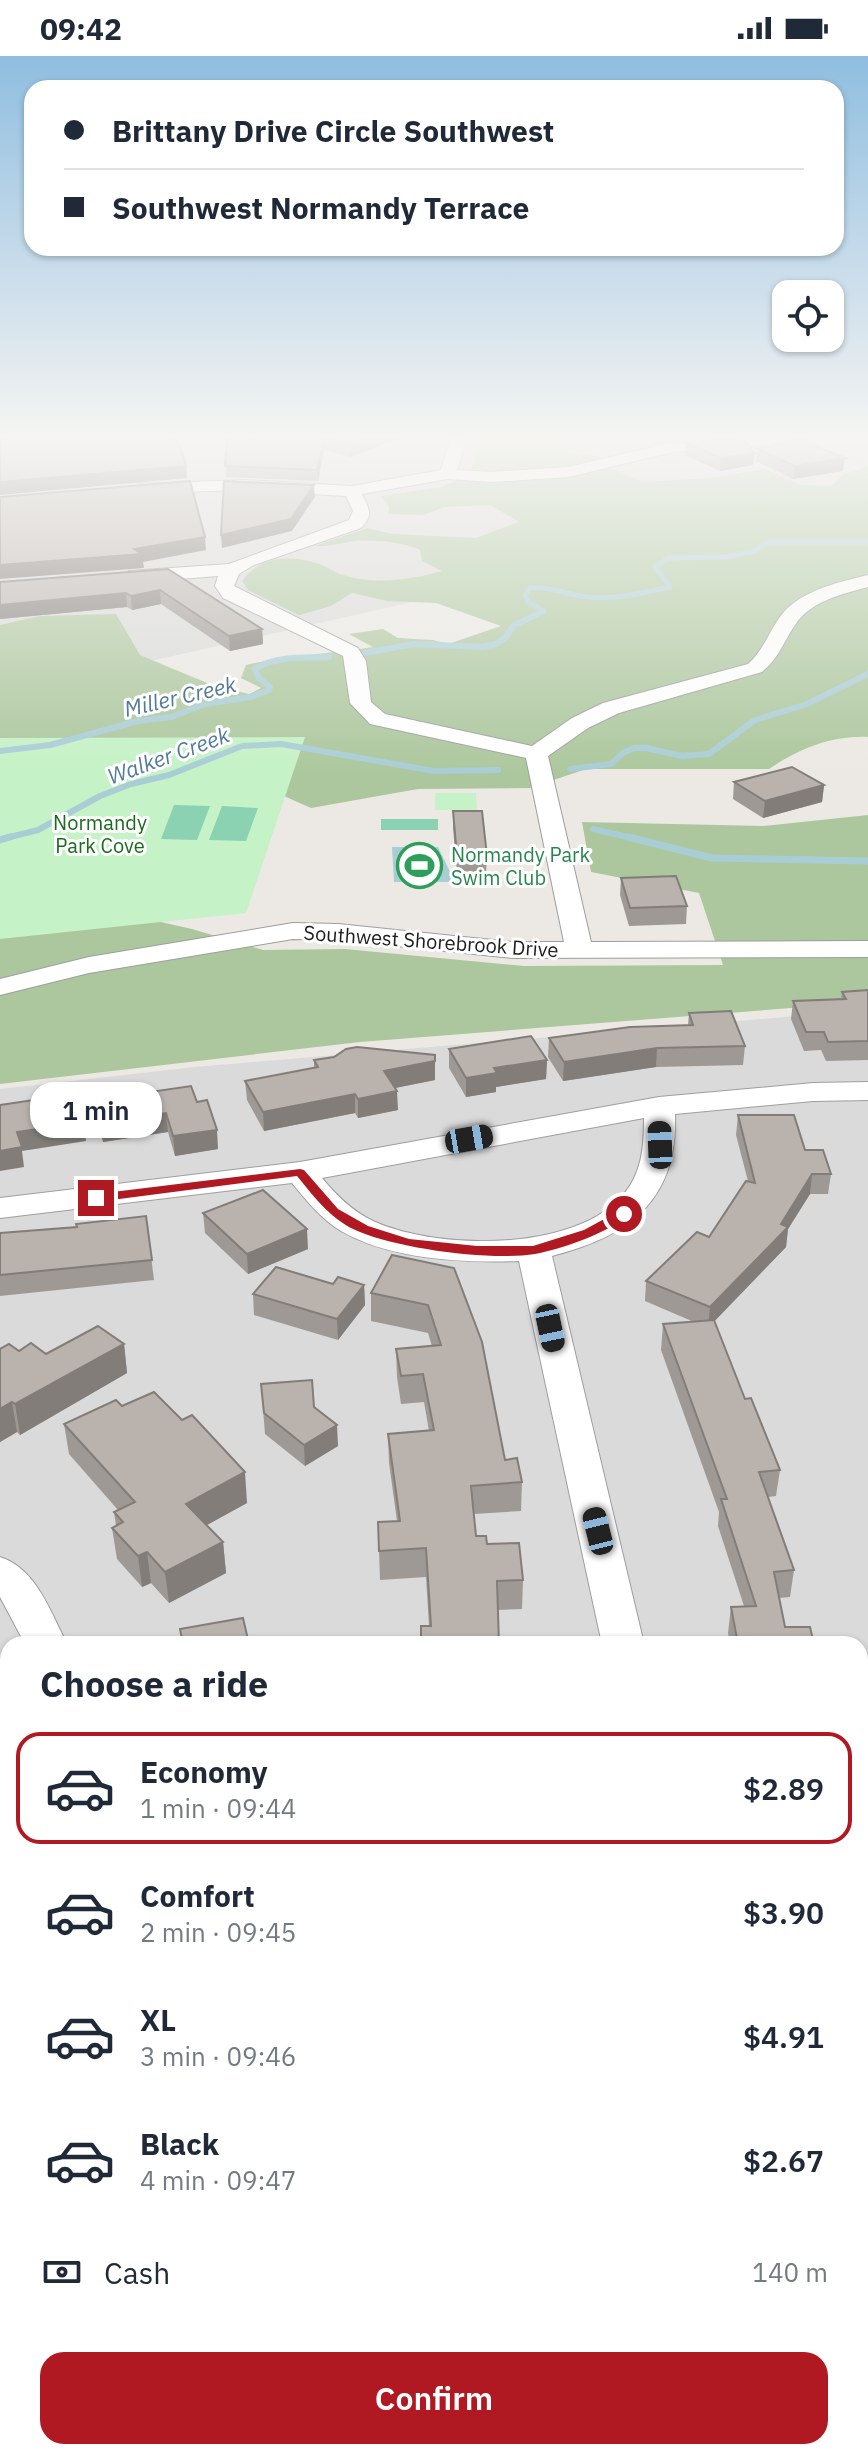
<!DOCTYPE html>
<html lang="en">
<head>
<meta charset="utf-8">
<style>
	body { margin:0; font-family:"IBM Plex Sans",sans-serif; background:#f2f2f3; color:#1f2937; height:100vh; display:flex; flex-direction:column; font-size:30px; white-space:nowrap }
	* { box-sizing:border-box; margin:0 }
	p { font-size:26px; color:#747a83 }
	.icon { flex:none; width:44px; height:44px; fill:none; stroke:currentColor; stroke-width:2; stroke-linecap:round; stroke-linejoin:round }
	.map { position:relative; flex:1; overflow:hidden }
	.sheet { position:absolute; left:0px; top:1580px; width:868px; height:824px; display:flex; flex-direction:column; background:#fff; border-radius:24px 24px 0 0; box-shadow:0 2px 6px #0004 }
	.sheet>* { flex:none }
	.guide { position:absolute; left:24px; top:24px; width:820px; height:176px; border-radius:24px; box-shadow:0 2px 6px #0004; display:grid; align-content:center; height:176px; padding:0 40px; background:#fff }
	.fabs { position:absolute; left:772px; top:224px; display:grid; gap:16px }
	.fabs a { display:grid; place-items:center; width:72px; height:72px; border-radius:16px; background:#fff; box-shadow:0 2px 6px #0004; font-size:40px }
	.end { position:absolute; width:36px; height:36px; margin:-18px; border:10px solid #b01921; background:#fff; box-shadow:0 0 0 4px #fff }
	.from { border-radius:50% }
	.bubble { position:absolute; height:56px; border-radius:24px; background:#fff; box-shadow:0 2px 6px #0004; font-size:26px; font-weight:600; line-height:56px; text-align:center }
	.car { position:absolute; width:24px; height:48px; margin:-24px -12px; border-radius:10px; box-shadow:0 0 6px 2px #0007; background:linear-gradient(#222 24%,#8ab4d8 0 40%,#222 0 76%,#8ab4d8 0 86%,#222 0) }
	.guide b { display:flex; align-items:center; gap:28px; height:76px; font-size:30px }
	.guide b+b { border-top:2px solid #e0e1e3 }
	.guide i { width:20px; height:20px; background:#1f2937 }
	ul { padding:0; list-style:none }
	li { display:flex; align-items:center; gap:24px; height:112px; margin:0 16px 12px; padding:0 24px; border:4px solid transparent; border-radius:24px }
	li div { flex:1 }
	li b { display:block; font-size:30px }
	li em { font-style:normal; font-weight:600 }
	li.current { border-color:#b01921 }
	li>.icon { width:72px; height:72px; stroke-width:1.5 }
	h2 { padding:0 40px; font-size:36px; line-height:96px }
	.pay { display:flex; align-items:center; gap:20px; height:88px; padding:0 40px; font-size:30px }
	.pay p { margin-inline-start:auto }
	.cta { display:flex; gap:16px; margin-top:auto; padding:16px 40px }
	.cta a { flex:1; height:92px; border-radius:24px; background:#b01921; color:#fff; font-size:32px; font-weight:600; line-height:92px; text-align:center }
	.status { display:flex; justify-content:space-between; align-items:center; height:56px; padding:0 40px; background:#fff; direction:ltr }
	.status svg { height:22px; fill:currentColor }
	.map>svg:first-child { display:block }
</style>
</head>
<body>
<div class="status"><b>09:42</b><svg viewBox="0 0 49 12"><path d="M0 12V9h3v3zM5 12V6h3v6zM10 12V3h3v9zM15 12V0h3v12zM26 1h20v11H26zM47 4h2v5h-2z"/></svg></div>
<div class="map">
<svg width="868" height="2404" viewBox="0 0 868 2404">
	<rect width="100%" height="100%" fill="#ece9e4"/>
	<g fill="#dadada" fill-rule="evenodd">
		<polygon points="0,382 868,382 868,435 843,449 0,639"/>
		<path d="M868 954V2404H0V1033L195 1011ZM8 1588H860V2396H8Z"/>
	</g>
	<g fill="#acc79d">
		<path d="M480 382H566L569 397 599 400 603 409 643 426 710 422 766 413 800 429 831 430 843 419 868 410V681C833 679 798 693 769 713H586L530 732 418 733 311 752 277 737 0 789V569L40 560 116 558 140 599 212 629 249 638 261 632 241 622 246 609C288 599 331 598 373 591L349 578 383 573 398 582 433 584 448 588 501 570 436 547 387 545 352 537 331 550 299 559 248 534 242 525C261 499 292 499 320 508 328 511 335 517 343 519 373 529 412 524 442 515L422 505 420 494C405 486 373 483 355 485 341 487 329 491 315 490L367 472 393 478 476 482 519 466 490 449 445 451 423 459 388 458 389 451 381 440 442 431 470 418Z"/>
		<polygon points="868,759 868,946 360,986 0,1028 0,838 58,843 192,873 263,894 345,893 524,910 723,909 699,837 591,816 582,766 764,770"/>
	</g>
	<g fill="#c5f2c6">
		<polygon points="305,681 246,857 0,883 0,682"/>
		<polygon points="435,737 476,737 477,761 454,761 453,754 435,754"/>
	</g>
	<g fill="#8bd2b3">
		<polygon points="174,749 210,750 197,784 161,783"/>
		<polygon points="222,750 258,752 246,785 209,784"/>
		<rect x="381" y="763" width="57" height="11"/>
	</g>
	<polygon fill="#a9cdd5" points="392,791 438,791 455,826 394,826"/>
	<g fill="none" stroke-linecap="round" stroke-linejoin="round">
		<path stroke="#a9cdd5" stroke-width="5" d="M532 561 544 555 528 546 525 539 530 532C551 530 567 539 587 541 615 544 643 537 670 531L655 511 669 502 725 501 752 496 770 486H868"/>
		<g stroke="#a9cdd5" stroke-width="6">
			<polyline points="365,597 414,588 483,591 496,588 506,581 514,569 536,559"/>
			<path d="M0 695 50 689 138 665 171 661 205 648 251 641 269 634 270 631 259 622 255 613C277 599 304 602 329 601"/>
			<polyline points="570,713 611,708 623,697 634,692 646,692 682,700 709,698 755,664 807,648 868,618"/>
			<polyline points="593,773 636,783"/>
			<polyline points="2,783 38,774 100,740 131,728 169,719 242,690 281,688 434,715 498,714"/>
		</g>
		<g stroke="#a9cdd5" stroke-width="7">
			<polyline points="628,781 712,802 868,805"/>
			<polyline points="0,784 10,781"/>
		</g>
		<defs>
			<g id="minor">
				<path d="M451 382H467L457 414 492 416 568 411 673 386 794 382 786 387 673 396 568 421 492 426 448 423 362 438C369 453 374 459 361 472L254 509 239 518 234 530 358 592 366 605 371 646 385 658 532 690 572 662 603 647 748 608C765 593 769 574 783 557 803 534 839 526 868 519V531C843 538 810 545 795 569 783 587 779 602 762 616L619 657 588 672 548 700 591 886 868 885V901L512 902 338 884 293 883 89 917 0 939V923L89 901 293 867 338 868 512 886H564L526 702 370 668 350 647 343 600 223 542 215 530 218 520 129 527 120 521 129 515 229 508 349 464 353 455 346 440 243 434 145 437 139 436 137 432 139 428 243 424 352 430 441 414Z"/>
				<path d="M868 1026V1044L813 1045 675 1058C678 1143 631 1180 552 1200L644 1588H602L519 1205C463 1207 391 1204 341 1175 321 1163 306 1144 292 1127L0 1162V1142L300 1106 659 1041 813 1027ZM644 1062C644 1084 643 1108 631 1128 589 1198 438 1195 373 1165 352 1155 336 1139 322 1122Z"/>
				<path d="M0 1501C36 1512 51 1557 67 1588H25L0 1541Z"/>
				<polygon points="8,1920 8,1980 0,1983 0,1923"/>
				<polygon points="645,2396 705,2396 706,2404 646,2404"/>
			</g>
		</defs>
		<use href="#minor" stroke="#9e9e9e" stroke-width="2"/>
		<use href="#minor" fill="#fff" fill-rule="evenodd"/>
	</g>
	<g fill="#9f9995">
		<polygon points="227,382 399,382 350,401 324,393 318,425 226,421"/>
		<polygon points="686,387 753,409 720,415 685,399"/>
		<polygon points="757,393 843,415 793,423 756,405"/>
		<polygon points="168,513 262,573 263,588 230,595 161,548 132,554 127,551 0,563"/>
		<polygon points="734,726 824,729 822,746 763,762 733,743"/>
		<polygon points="453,755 487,800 486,817 457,817 453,772"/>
		<polygon points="621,822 687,850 686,868 629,870 620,839"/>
		<polygon points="868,934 868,1004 826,1005 821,994 804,995 791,963 793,945 841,943 842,936"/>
		<polygon points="689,957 745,990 743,1009 656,1011 563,1025 548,1001 549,982 688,969"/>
		<polygon points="449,993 547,1004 546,1023 496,1031 496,1036 466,1041 449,1012"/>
		<polygon points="314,1004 435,1024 395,1032 398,1054 358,1062 355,1057 264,1075 247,1044 245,1025 314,1012"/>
		<polygon points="95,1044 197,1046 218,1093 175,1100 168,1076 103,1086 97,1063"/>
		<polygon points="738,1059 805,1094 831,1118 828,1138 810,1138 788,1173 786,1191 714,1265 745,1343 780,1414 776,1440 768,1441 794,1514 790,1541 779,1542 785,1571 814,1588 730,1588 728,1577 731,1551 744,1550 718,1470 719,1456 661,1294 663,1268 694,1266 645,1245 646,1225 709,1181 748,1125 736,1079"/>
		<polygon points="203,1157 308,1193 248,1218 205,1177"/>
		<polygon points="146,1160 154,1224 0,1240 0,1177 77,1171"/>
		<polygon points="454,1212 505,1404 522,1426 521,1455 474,1458 476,1480 487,1488 523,1524 522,1553 498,1554 429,1570 426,1521 380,1524 378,1466 397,1465 389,1407 388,1378 429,1375 424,1346 401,1348 397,1321 396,1293 432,1290 428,1277 371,1265 371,1237"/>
		<polygon points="333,1228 364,1229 365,1249 338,1284 254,1259 253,1238"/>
		<polygon points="124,1288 127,1317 20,1379 17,1376 0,1386 0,1293 46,1298"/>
		<polygon points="261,1328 314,1351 338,1390 305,1410 265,1378"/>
		<polygon points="122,1350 247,1447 206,1469 223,1486 226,1517 169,1547 151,1527 142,1531 117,1503 112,1472 116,1470 114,1456 118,1454 69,1398 64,1368"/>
		<polygon points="860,1710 868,1710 868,1899 860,1898 860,1817 863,1817 860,1798"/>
		<polygon points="860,1985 868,1986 868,2114 860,2114"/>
		<rect x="860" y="2162" width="8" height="127"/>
		<polygon points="8,2240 8,2283 5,2282 0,2261"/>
		<polygon points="868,2348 868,2404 856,2404 853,2396 860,2396 860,2350"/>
	</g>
	<g fill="#827d79">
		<polygon points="324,382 324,393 318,425 317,414"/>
		<polygon points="370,382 399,382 350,401 350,390"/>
		<polygon points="755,397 753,409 720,415 721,402"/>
		<polygon points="845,402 843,415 793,423 795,410"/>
		<polygon points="186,410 187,422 0,439 0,426"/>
		<polygon points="314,429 315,441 292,475 222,492 221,479"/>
		<polygon points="205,481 206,494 143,506 144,512 0,523 0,509 134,493"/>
		<polygon points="160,534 161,548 132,554 131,540"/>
		<polygon points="126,537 127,551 0,563 0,549"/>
		<polygon points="262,573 263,588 230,595 229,580"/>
		<polygon points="824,729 822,746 763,762 765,745"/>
		<polygon points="657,992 656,1011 563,1025 564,1006"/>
		<polygon points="547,1004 546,1023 496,1031 496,1036 466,1041 466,1022 494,1012"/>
		<polygon points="435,1005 435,1024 385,1034 384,1015"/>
		<polygon points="397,1035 398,1054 358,1062 358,1043"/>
		<polygon points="355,1038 355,1057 264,1075 263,1056"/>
		<polygon points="166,1057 168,1076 103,1086 101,1066"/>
		<polygon points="84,1066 86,1085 22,1095 24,1111 0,1115 0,1095 17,1076"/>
		<polygon points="217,1074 218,1093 175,1100 173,1080"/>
		<polygon points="812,1118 810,1138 788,1173 786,1191 708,1272 710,1251 781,1168"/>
		<polygon points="307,1173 308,1193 248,1218 247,1198"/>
		<polygon points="364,1229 365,1249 338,1284 337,1263"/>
		<polygon points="124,1288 127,1317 20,1379 15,1348"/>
		<polygon points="12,1346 17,1376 0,1386 0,1353"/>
		<polygon points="337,1369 338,1390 305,1410 304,1389"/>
		<polygon points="245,1416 247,1447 189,1479 186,1448"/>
		<polygon points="223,1486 226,1517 169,1547 165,1516"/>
		<polygon points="147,1496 151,1527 142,1531 138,1500"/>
	</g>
	<g fill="#b9b2ad" stroke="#827d79" stroke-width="2">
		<polygon points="0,382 175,382 180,389 186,410 0,426"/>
		<polygon points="227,382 324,382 317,414 225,410"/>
		<polygon points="325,382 370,382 350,390"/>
		<polygon points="734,382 743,382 755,397 721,402 686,387"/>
		<polygon points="799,383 845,402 795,410 757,393"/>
		<polygon points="190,425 205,481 134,493 142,498 0,509 0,441"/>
		<polygon points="224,425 314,429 291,463 221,479"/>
		<polygon points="168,513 262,573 229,580 160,534 131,540 126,537 0,549 0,526"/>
		<polygon points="792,711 824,729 765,745 734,726"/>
		<polygon points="453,755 482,755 487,800 457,800"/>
		<polygon points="676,820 687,850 630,852 621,822"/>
		<polygon points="868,934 868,985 828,986 824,976 806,976 793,945 846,943 842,936"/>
		<polygon points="731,955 745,990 657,992 564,1006 549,982 630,971 693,969 689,957"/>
		<polygon points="531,980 547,1004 494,1012 497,1017 466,1022 449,993"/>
		<polygon points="357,991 435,999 435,1005 384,1015 397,1035 358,1043 355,1038 263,1056 245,1025 318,1011 314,1004 334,1001 346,993"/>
		<polygon points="191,1030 197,1046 207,1044 217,1074 173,1080 166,1057 101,1066 95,1044"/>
		<polygon points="48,1042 48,1046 77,1043 84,1066 17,1076 22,1091 0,1095 0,1049"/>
		<polygon points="738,1059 794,1059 805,1094 823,1094 831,1118 812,1118 781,1168 788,1171 710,1251 646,1225 697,1176 709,1181 746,1125 755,1127"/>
		<polygon points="263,1134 307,1173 247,1198 203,1157"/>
		<polygon points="146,1160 152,1204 0,1219 0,1177 77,1171 76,1168"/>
		<polygon points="392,1199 454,1212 482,1286 505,1404 517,1402 522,1426 471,1430 476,1480 486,1480 487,1488 519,1487 523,1524 497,1525 499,1588 421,1588 421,1570 431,1570 426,1492 379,1495 378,1466 400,1465 388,1378 434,1374 423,1318 401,1320 396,1293 441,1289 428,1249 371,1237"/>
		<polygon points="276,1211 333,1228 338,1221 364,1229 337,1263 253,1238"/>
		<polygon points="714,1264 745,1343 751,1342 780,1414 759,1416 794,1514 774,1516 785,1571 810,1571 814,1588 738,1588 731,1551 756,1550 721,1443 727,1443 663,1268"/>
		<polygon points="98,1270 124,1288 15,1348 12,1346 0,1353 0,1293 9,1288 19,1295 31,1287 46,1298"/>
		<polygon points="312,1324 314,1351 337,1369 304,1389 264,1357 261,1328"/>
		<polygon points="154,1336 182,1364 192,1359 245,1416 186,1448 223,1486 165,1516 147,1496 138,1500 112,1472 123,1466 114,1456 135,1446 64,1368 116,1344 122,1350"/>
		<polygon points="243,1562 249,1588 183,1588 180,1573"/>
		<polygon points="860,1710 868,1710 868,1786 861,1742 860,1742"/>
		<rect x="860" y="1817" width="8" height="54"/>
		<polygon points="860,1985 868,1986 868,2093 860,2092"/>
		<rect x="860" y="2162" width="8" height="106"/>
		<polygon points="8,2240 8,2264 0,2262"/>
		<polygon points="868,2348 868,2385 860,2365 860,2350"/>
	</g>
	<linearGradient id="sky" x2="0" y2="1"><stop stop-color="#8fbee0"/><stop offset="0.53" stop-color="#f6f5f3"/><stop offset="1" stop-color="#f6f5f3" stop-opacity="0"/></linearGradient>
	<rect width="868" height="719" fill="url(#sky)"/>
	<path fill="#b01921" d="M300 1113 304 1114 338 1153 368 1170 409 1183 477 1190H533L584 1174 619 1155 630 1158C610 1176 562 1193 535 1198 491 1205 401 1193 360 1176 332 1165 316 1143 297 1120L96 1146 90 1142 96 1138Z"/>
	<defs>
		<symbol id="stadium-ring" viewBox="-11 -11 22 22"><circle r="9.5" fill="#fff" stroke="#2e9e5b" stroke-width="1.5"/><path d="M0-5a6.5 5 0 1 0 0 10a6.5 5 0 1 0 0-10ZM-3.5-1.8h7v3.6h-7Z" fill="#2e9e5b"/></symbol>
	</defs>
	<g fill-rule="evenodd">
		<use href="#stadium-ring" x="394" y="784" width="51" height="51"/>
	</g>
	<g text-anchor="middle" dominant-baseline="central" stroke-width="6" stroke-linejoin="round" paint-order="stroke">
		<g font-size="20" fill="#196c1b" stroke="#fff">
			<text x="100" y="766">Normandy<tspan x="100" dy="23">Park Cove</tspan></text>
		</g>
		<g font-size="20" fill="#27864d" stroke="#fff" text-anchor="start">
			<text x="451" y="798">Normandy Park<tspan x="451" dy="23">Swim Club</tspan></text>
		</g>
		<g font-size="20" fill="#1d1d1d" stroke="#fff">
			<text transform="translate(431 885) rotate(4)">Southwest Shorebrook Drive</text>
		</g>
		<g font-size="22" font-style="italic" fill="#527a99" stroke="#fff">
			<text transform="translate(180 640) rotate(-13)">Miller Creek</text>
			<text transform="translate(168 699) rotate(-20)">Walker Creek</text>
		</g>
	</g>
</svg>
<div class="fabs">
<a><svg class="icon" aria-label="locate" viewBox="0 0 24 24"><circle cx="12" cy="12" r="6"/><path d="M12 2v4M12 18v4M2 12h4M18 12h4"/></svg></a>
</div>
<i class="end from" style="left:624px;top:1158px"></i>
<i class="end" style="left:96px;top:1142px"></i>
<div class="bubble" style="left:30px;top:1026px;width:132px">1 min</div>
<i class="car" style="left:469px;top:1083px;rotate:80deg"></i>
<i class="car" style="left:660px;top:1089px;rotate:358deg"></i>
<i class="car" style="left:550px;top:1272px;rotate:168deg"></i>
<i class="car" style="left:598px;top:1475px;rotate:346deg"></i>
<div class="guide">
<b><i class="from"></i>Brittany Drive Circle Southwest</b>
<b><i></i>Southwest Normandy Terrace</b>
</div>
<section class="sheet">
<h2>Choose a ride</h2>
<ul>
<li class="current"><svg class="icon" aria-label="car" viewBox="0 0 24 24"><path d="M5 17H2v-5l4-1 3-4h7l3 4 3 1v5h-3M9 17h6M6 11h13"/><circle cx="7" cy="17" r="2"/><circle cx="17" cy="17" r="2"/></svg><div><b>Economy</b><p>1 min · 09:44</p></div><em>$2.89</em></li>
<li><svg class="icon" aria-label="car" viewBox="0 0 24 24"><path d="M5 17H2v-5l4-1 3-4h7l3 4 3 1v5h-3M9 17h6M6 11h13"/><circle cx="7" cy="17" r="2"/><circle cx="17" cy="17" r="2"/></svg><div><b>Comfort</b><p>2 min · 09:45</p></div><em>$3.90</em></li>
<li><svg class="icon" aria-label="car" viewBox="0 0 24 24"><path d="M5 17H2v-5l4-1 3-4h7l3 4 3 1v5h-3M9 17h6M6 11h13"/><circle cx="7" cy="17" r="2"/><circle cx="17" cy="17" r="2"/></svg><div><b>XL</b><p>3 min · 09:46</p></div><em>$4.91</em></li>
<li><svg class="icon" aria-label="car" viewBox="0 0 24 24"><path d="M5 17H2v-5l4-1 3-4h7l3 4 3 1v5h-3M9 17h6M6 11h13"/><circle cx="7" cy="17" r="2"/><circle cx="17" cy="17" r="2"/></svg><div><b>Black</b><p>4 min · 09:47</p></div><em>$2.67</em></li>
</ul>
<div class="pay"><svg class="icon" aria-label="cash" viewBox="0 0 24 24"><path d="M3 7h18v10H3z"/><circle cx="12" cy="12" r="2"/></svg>Cash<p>140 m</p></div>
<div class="cta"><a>Confirm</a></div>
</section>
</div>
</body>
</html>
